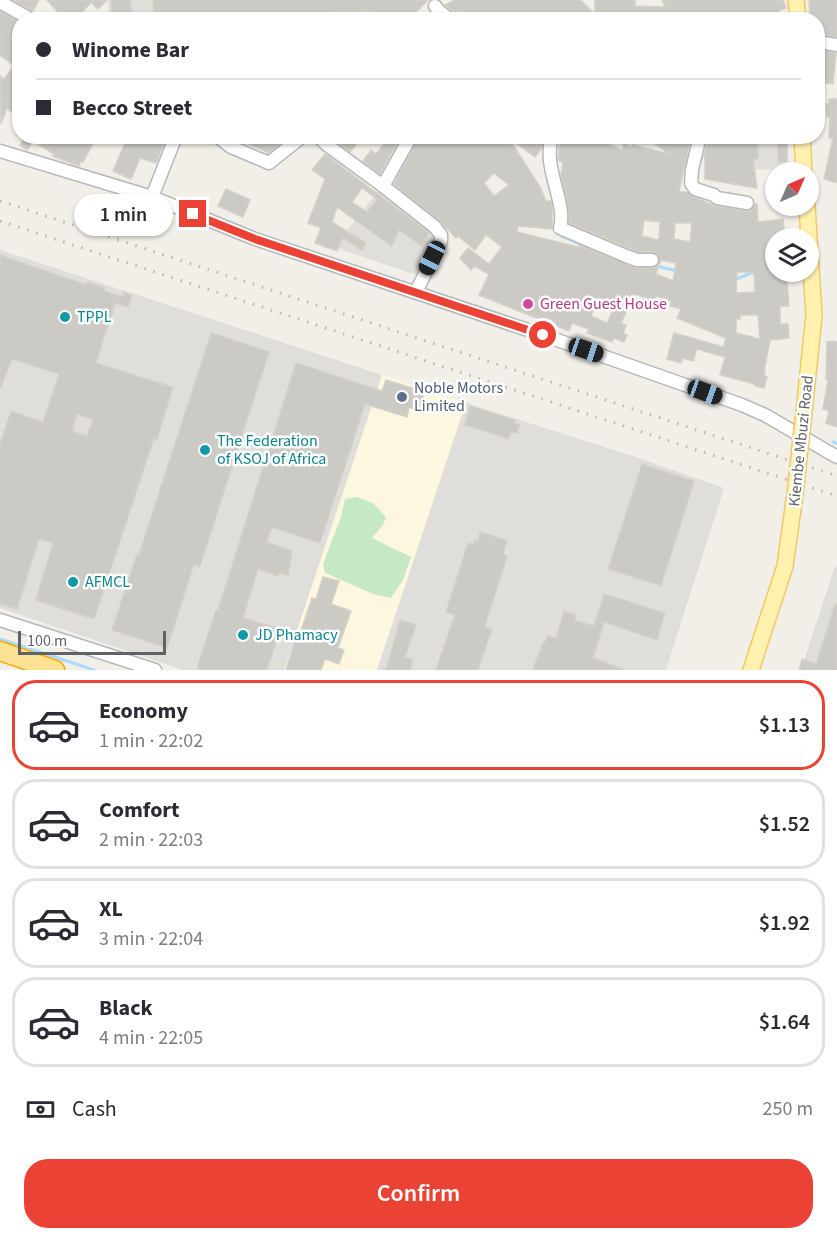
<!DOCTYPE html>
<html lang="en">
<head>
<meta charset="utf-8">
<style>
	body { margin:0; font-family:"Source Sans 3",sans-serif; background:#f2f2f3; color:#2b2b33; height:100vh; display:flex; flex-direction:column; font-size:22px; white-space:nowrap }
	* { box-sizing:border-box; margin:0 }
	p { font-size:20px; color:#7c7c81 }
	.icon { flex:none; width:33px; height:33px; fill:none; stroke:currentColor; stroke-width:2; stroke-linecap:round; stroke-linejoin:round }
	.map { position:relative; height:670px; overflow:hidden }
	.drawer { display:flex; flex-direction:column; background:#fff; flex:1 }
	.drawer>* { flex:none }
	.hud { position:absolute; left:12px; top:12px; width:813px; height:132px; border-radius:24px; box-shadow:0 2px 4px #0004; display:grid; align-content:center; height:132px; padding:0 24px; background:#fff }
	.needle { width:39px; rotate:45deg }
	.controls { position:absolute; left:765px; top:162px; display:grid; gap:12px }
	.controls a { display:grid; place-items:center; width:54px; height:54px; border-radius:50%; background:#fff; box-shadow:0 2px 4px #0004; font-size:30px }
	.scale { position:absolute; left:18px; bottom:15px; width:148px; box-sizing:border-box; padding-left:6px; border:3px solid #5f6368; border-top:0; font-size:16px; line-height:21px; white-space:nowrap; color:#5f6368; -webkit-text-stroke:4px #fff; paint-order:stroke }
	.end { position:absolute; width:27px; height:27px; margin:-14px; border:8px solid #ea4335; background:#fff; box-shadow:0 0 0 3px #fff }
	.from { border-radius:50% }
	.bubble { position:absolute; height:42px; border-radius:21px; background:#fff; box-shadow:0 2px 4px #0004; font-size:20px; font-weight:600; line-height:42px; text-align:center }
	.car { position:absolute; width:18px; height:36px; margin:-18px -9px; border-radius:8px; box-shadow:0 0 4px 2px #0007; background:linear-gradient(#222 24%,#8ab4d8 0 40%,#222 0 76%,#8ab4d8 0 86%,#222 0) }
	.hud b { display:flex; align-items:center; gap:21px; height:57px; font-size:22px }
	.hud b+b { border-top:2px solid #e1e1e2 }
	.hud i { width:15px; height:15px; background:#2b2b33 }
	ul { padding:10px 0 0; list-style:none }
	li { display:flex; align-items:center; gap:18px; height:90px; margin:0 12px 9px; padding:0 12px; border:3px solid #e1e1e2; border-radius:24px }
	li div { flex:1 }
	li b { display:block; font-size:22px }
	li em { font-style:normal; font-weight:600 }
	li.on { border-color:#ea4335 }
	li>.icon { width:54px; height:54px; stroke-width:1.5 }
	.pay { display:flex; align-items:center; gap:15px; height:66px; padding:0 24px; font-size:22px }
	.pay p { margin-inline-start:auto }
	.action { display:flex; gap:12px; margin-top:auto; padding:12px 24px }
	.action a { flex:1; height:69px; border-radius:24px; background:#ea4335; color:#fff; font-size:24px; font-weight:600; line-height:69px; text-align:center }
	.map>svg:first-child { display:block }
</style>
</head>
<body>
<div class="map">
<svg width="837" height="670" viewBox="0 0 837 670">
	<rect width="100%" height="100%" fill="#f1efe8"/>
	<polygon fill="#fef7e0" points="382,375 466,403 377,670 284,670"/>
	<g fill="#e0deda">
		<polygon points="108,0 374,0 375,19 109,19"/>
		<polygon points="742,137 788,137 788,170 742,169"/>
		<polygon points="379,190 432,230 436,237 416,275 334,247"/>
		<polygon points="0,250 382,375 284,670 183,670 0,608"/>
		<polygon points="466,403 642,459 724,488 666,670 572,670 593,608 571,670 377,670"/>
		<polygon points="835,566 837,567 837,670 801,670"/>
	</g>
	<polygon fill="#c5e8c5" points="357,497 373,503 386,517 383,525 372,538 411,557 403,580 391,598 373,594 325,573 323,564 341,517 345,499"/>
	<g fill="none" stroke-linecap="round" stroke-linejoin="round">
		<g stroke="#aadaff" stroke-width="3">
			<polyline points="424,20 433,10"/>
			<polyline points="561,232 562,236 591,248"/>
			<polyline points="652,265 678,271"/>
			<polyline points="770,273 785,272"/>
			<polyline points="734,280 756,271"/>
			<polyline points="833,442 837,443"/>
			<polyline points="0,639 94,670"/>
		</g>
	</g>
	<g fill="#cccac5" stroke="#d6d1c6" stroke-width="1.5" fill-rule="evenodd">
		<polygon points="13,0 39,0 33,11"/>
		<polygon points="47,0 107,0 98,9 91,2 76,20 65,20"/>
		<polygon points="111,0 130,0 133,20 113,20"/>
		<polygon points="153,0 428,0 409,19 403,14 399,20 381,20 371,11 154,20"/>
		<polygon points="455,0 580,0 595,14 595,0 635,0 635,6 665,7 662,0 783,0 786,8 779,10 783,20 653,18 653,20 572,20 565,14 560,20 542,20 534,13 528,20 469,20 463,10 456,13 445,5"/>
		<polygon points="809,0 837,0 837,37 818,34 818,20 810,20"/>
		<polygon points="0,11 20,22 20,112 14,109 11,112 7,108 1,124 0,76 4,79 14,66 0,55"/>
		<polygon points="818,50 836,53 833,84 818,82"/>
		<polygon points="829,99 837,99 837,183 824,179 833,138 829,138 830,117 827,117 826,104 829,104"/>
		<polygon points="26,136 97,136 83,162 81,161 79,166 53,156 54,154 33,141 27,150 20,145"/>
		<polygon points="112,136 167,136 156,163 140,158 131,179 113,171 125,143"/>
		<polygon points="231,136 289,136 269,153"/>
		<polygon points="330,136 345,136 356,145 350,152"/>
		<polygon points="380,136 401,136 380,174 363,161 371,150 376,154 386,142"/>
		<path d="M419 136H544L542 148 535 157 508 137 540 187 546 201H551L552 208V229L518 226 517 232 578 247 579 245 637 268 656 267 659 264V256L653 252H638L629 248 569 223 568 205 561 176 563 162 558 160 560 136H610L609 144 622 150 624 144 633 147V145L669 154 644 136H691L679 192H687L693 197 716 206 746 211 750 210 755 204H757L758 222 783 219 785 238H776V256L768 257 770 273 789 272 790 280 787 281 789 306H780V324H788L789 338 770 340 764 371H765L764 376 767 377 764 388 755 386V384L720 375 725 357 697 349 693 361 683 358 681 363 667 359 674 333 723 347 726 338 677 318 681 309 670 306 671 301 656 296 654 301 635 294 621 323 626 325 623 334 627 335 624 342 614 338 612 342 587 333 589 329 572 323 569 331 479 295 489 274 474 266 471 270 460 258 468 248 489 264 502 247 486 235 475 250 458 236 456 238 440 221 394 184ZM494 173 509 185 494 196 484 183ZM644 220 660 222 659 240 642 236ZM675 223H692L690 242 674 239ZM661 260 676 263 673 281 656 274ZM737 272H754L755 292 736 293ZM597 300 615 306 607 323 591 316ZM740 315H758L760 339 736 333V319H740Z"/>
		<polygon points="708,136 757,136 758,159 753,159 757,188 705,179 705,157 704,157"/>
		<rect x="778" y="137" width="9" height="25"/>
		<path d="M325 154 429 233 422 246 399 230 392 246 337 207 332 222 366 243 362 250 342 238 337 251 315 243 321 228 308 223 325 179 312 170ZM362 188 377 199 367 212 352 202Z"/>
		<polygon points="226,189 250,200 243,217 218,206"/>
		<path d="M0 255 86 285 87 282 105 288 104 291 123 297 124 292 132 295 128 307 115 303 96 363 173 387 157 439 154 438 94 619 36 600 53 543 39 539 17 609 0 604V444L11 411 43 422 59 374 12 359 0 389ZM77 414 93 419 87 436 72 431Z"/>
		<polygon points="211,333 269,352 200,566 194,564 167,648 112,630 137,554 139,555"/>
		<polygon points="833,341 837,342 837,427 826,423 829,411 823,409 828,380 826,379 827,342"/>
		<polygon points="296,363 382,391 386,380 425,392 419,411 409,407 407,417 365,404 320,543 272,527 267,542 292,551 288,575 279,573 278,576 258,569 243,618 280,629 267,670 198,670 198,665 216,610 218,610"/>
		<polygon points="470,406 515,420 514,423 520,425 517,433 511,432 509,439 465,425"/>
		<polygon points="642,464 694,481 661,586 608,569"/>
		<polygon points="480,532 507,541 503,554 507,556 485,626 492,629 478,670 436,670 455,615 446,612 468,543 474,544 475,540 478,541"/>
		<polygon points="323,577 339,581 331,604 351,611 338,648 344,650 339,664 325,659 321,670 286,670 296,637 299,637 312,598 316,599"/>
		<polygon points="604,594 665,613 657,640 604,622 593,658 625,670 533,670 543,642 545,642 547,636 556,638 564,611 576,615 574,620 594,626"/>
		<polygon points="835,604 837,604 837,670 799,670 802,659 816,664"/>
		<polygon points="400,620 416,625 405,657 413,660 410,670 386,670"/>
	</g>
	<g fill="none" stroke-linecap="round" stroke-linejoin="round">
		<defs>
			<g id="minor">
				<polyline points="0,2 32,20"/>
				<polyline points="435,6 439,11 451,20"/>
				<polyline points="818,42 837,45"/>
				<polyline points="217,136 231,147 269,163 303,136"/>
				<polyline points="318,136 327,145 383,186"/>
				<polyline points="411,136 383,186 435,227 441,235 441,241 416,292"/>
				<path d="M552 136C542 169 567 201 560 228L626 256 637 260H652"/>
				<polyline points="700,136 692,170 691,183 695,189 714,195 717,198 747,203"/>
				<polyline points="0,151 152,197 255,239 543,335 742,405 765,415 837,457"/>
				<polyline points="152,197 176,136"/>
				<polyline points="0,620 155,670"/>
			</g>
			<g id="major">
				<polyline points="796,0 798,20"/>
				<polyline points="802,136 804,172"/>
				<polyline points="804,412 814,315 807,206"/>
				<polyline points="751,670 785,566 795,494"/>
			</g>
			<polyline id="highway" points="0,651 55,670"/>
		</defs>
		<use href="#minor" stroke="#b5b8bc" stroke-width="15"/>
		<use href="#major" stroke="#f2c960" stroke-width="18"/>
		<use href="#highway" stroke="#f9ab00" stroke-width="21"/>
		<use href="#minor" stroke="#fff" stroke-width="12"/>
		<use href="#major" stroke="#fff2af" stroke-width="15"/>
		<use href="#highway" stroke="#fde293" stroke-width="18"/>
		<g stroke="#b6b7b8" stroke-width="3" stroke-dasharray="1.5 8" stroke-linecap="butt">
			<polyline points="0,201 837,476"/>
			<polyline points="0,221 837,496"/>
		</g>
		<defs>
			<polyline id="major-bridge" points="795,494 804,412"/>
		</defs>
		<use href="#major-bridge" stroke="#f2c960" stroke-width="18" stroke-linecap="butt"/>
		<use href="#major-bridge" stroke="#fff2af" stroke-width="15"/>
	</g>
	<g fill="none" stroke-linecap="round" stroke-linejoin="round">
		<polyline stroke="#ea4335" stroke-width="8" points="193,214 255,239 543,335"/>
	</g>
	<circle fill="#d1479c" stroke="#fff" stroke-width="2" cx="528" cy="304" r="6"/>
	<g fill="#0f9aa8" stroke="#fff" stroke-width="2">
		<circle cx="65" cy="317" r="6"/>
		<circle cx="205" cy="450" r="6"/>
		<circle cx="73" cy="582" r="6"/>
		<circle cx="243" cy="635" r="6"/>
	</g>
	<circle fill="#5c6f8a" stroke="#fff" stroke-width="2" cx="402" cy="397" r="6"/>
	<g text-anchor="middle" dominant-baseline="central" stroke-width="5" stroke-linejoin="round" paint-order="stroke">
		<g font-size="16" fill="#b23c85" stroke="#fff" text-anchor="start">
			<text x="540" y="304">Green Guest House</text>
		</g>
		<g font-size="16" fill="#0d838f" stroke="#fff" text-anchor="start">
			<text x="77" y="317">TPPL</text>
			<text x="217" y="441">The Federation<tspan x="217" dy="18">of KSOJ of Africa</tspan></text>
			<text x="85" y="582">AFMCL</text>
			<text x="255" y="635">JD Phamacy</text>
		</g>
		<g font-size="16" fill="#4e5e75" stroke="#fff" text-anchor="start">
			<text x="414" y="388">Noble Motors<tspan x="414" dy="18">Limited</tspan></text>
		</g>
		<g font-size="16" fill="#5f6368" stroke="#fff">
			<text transform="translate(801 441) rotate(-84)">Kiembe Mbuzi Road</text>
		</g>
	</g>
</svg>
<div class="controls">
<a><svg class="needle" viewBox="-14 -14 28 28"><path d="M0-13l5 13h-10z" fill="#e53935"/><path d="M0 13l5-13h-10z" fill="#7c7c81"/></svg></a>
<a><svg class="icon" aria-label="layers" viewBox="0 0 24 24"><path d="M12 4l9 5-9 5-9-5zM3 14l9 5 9-5"/></svg></a>
</div>
<div class="scale">100 m</div>
<i class="end from" style="left:543px;top:335px"></i>
<i class="end" style="left:193px;top:214px"></i>
<div class="bubble" style="left:74px;top:194px;width:99px">1 min</div>
<i class="car" style="left:432px;top:258px;rotate:206deg"></i>
<i class="car" style="left:586px;top:350px;rotate:109deg"></i>
<i class="car" style="left:705px;top:392px;rotate:110deg"></i>
<div class="hud">
<b><i class="from"></i>Winome Bar</b>
<b><i></i>Becco Street</b>
</div>
</div>
<section class="drawer">
<ul>
<li class="on"><svg class="icon" aria-label="car" viewBox="0 0 24 24"><path d="M5 17H2v-5l4-1 3-4h7l3 4 3 1v5h-3M9 17h6M6 11h13"/><circle cx="7" cy="17" r="2"/><circle cx="17" cy="17" r="2"/></svg><div><b>Economy</b><p>1 min · 22:02</p></div><em>$1.13</em></li>
<li><svg class="icon" aria-label="car" viewBox="0 0 24 24"><path d="M5 17H2v-5l4-1 3-4h7l3 4 3 1v5h-3M9 17h6M6 11h13"/><circle cx="7" cy="17" r="2"/><circle cx="17" cy="17" r="2"/></svg><div><b>Comfort</b><p>2 min · 22:03</p></div><em>$1.52</em></li>
<li><svg class="icon" aria-label="car" viewBox="0 0 24 24"><path d="M5 17H2v-5l4-1 3-4h7l3 4 3 1v5h-3M9 17h6M6 11h13"/><circle cx="7" cy="17" r="2"/><circle cx="17" cy="17" r="2"/></svg><div><b>XL</b><p>3 min · 22:04</p></div><em>$1.92</em></li>
<li><svg class="icon" aria-label="car" viewBox="0 0 24 24"><path d="M5 17H2v-5l4-1 3-4h7l3 4 3 1v5h-3M9 17h6M6 11h13"/><circle cx="7" cy="17" r="2"/><circle cx="17" cy="17" r="2"/></svg><div><b>Black</b><p>4 min · 22:05</p></div><em>$1.64</em></li>
</ul>
<div class="pay"><svg class="icon" aria-label="cash" viewBox="0 0 24 24"><path d="M3 7h18v10H3z"/><circle cx="12" cy="12" r="2"/></svg>Cash<p>250 m</p></div>
<div class="action"><a>Confirm</a></div>
</section>
</body>
</html>
